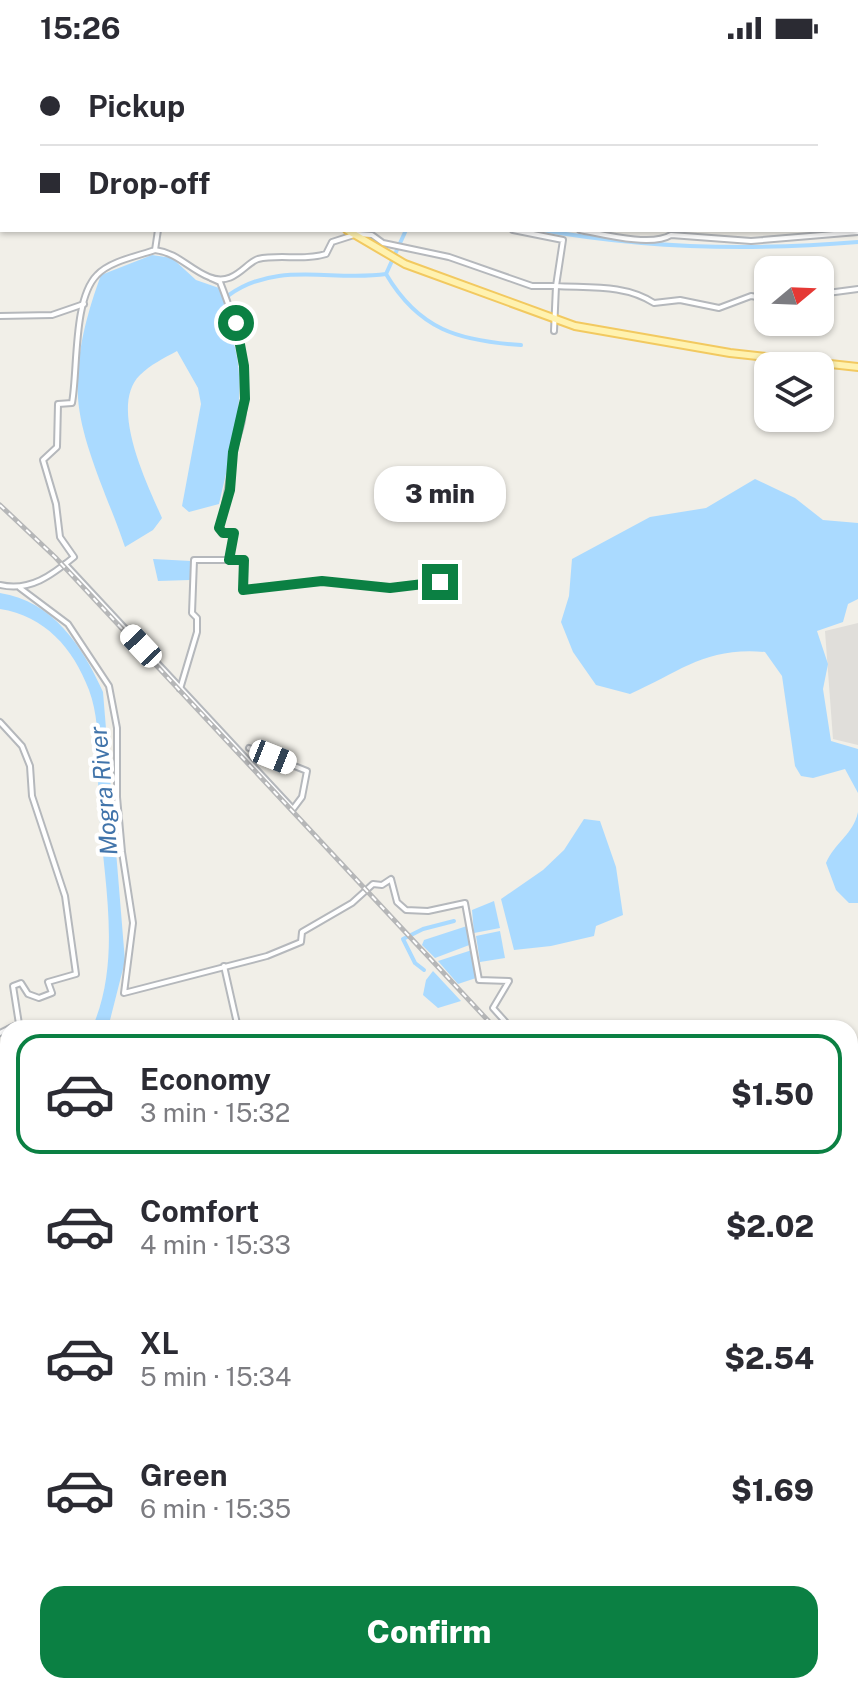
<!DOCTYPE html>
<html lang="en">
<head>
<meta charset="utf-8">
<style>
	body { margin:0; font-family:"Public Sans",sans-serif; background:#f2f2f3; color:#2b2b33; height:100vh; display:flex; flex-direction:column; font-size:30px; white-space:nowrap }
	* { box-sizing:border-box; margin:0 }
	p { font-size:26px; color:#7c7c81 }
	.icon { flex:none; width:44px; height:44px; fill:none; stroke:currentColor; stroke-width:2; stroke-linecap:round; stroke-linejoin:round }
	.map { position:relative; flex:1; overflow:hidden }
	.panel { position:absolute; left:0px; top:964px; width:858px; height:674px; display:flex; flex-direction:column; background:#fff; border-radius:24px 24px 0 0; box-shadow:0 2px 6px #0004 }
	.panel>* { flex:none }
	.guide { position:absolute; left:0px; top:0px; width:858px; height:176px; box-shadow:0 2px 6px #0004; display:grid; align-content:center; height:176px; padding:0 40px; background:#fff }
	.needle { width:52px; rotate:71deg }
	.fabs { position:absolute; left:754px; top:200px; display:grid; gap:16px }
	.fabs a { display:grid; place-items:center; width:80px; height:80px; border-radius:16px; background:#fff; box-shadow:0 2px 6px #0004; font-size:40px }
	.end { position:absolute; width:36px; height:36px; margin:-18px; border:10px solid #0b8043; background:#fff; box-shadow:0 0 0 4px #fff }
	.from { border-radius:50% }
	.bubble { position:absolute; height:56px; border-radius:24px; background:#fff; box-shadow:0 2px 6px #0004; font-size:26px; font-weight:800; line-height:56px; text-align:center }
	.car { position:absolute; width:24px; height:48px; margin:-24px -12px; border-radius:10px; box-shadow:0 0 6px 2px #0007; background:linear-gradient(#fff 24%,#345 0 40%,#fff 0 76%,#345 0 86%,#fff 0) }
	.guide b { display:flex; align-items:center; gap:28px; height:76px; font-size:30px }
	.guide b+b { border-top:2px solid #e1e1e2 }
	.guide i { width:20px; height:20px; background:#2b2b33 }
	ul { padding:14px 0 0; list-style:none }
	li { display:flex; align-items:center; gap:24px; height:120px; margin:0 16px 12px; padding:0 24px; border:4px solid transparent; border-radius:24px }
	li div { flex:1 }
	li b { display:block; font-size:30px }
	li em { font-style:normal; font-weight:800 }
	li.selected { border-color:#0b8043 }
	li>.icon { width:72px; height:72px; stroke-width:1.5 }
	.button { display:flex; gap:16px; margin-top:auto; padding:16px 40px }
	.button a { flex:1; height:92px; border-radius:24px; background:#0b8043; color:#fff; font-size:32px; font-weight:800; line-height:92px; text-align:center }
	.status { display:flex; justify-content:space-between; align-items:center; height:56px; padding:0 40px; background:#fff; direction:ltr }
	.status svg { height:22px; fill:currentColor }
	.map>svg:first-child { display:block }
</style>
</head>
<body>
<div class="status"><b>15:26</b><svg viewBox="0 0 49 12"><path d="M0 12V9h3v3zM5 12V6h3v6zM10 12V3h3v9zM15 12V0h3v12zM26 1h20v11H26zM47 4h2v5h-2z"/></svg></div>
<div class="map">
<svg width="858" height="1637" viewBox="0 0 858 1637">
	<rect width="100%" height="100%" fill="#f1efe8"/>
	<polygon fill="#e0deda" points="858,567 858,689 833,683 825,575"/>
	<g fill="#aadaff">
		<path d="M152 199 172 202 196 224 219 232 227 250 221 258C256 316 233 386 219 448L189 456 182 450 201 348 198 332 177 295C164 302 150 309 140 319 108 350 148 430 162 462L153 474 125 491C110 446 81 388 78 342 75 301 87 257 101 219Z"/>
		<path d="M755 423 795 442 823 464 858 467V543L848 548 843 566 817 575 828 608 823 633 831 685 858 693V737L845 713 813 722 801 720 795 710 782 620 765 596C705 591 682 615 630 638L596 629 573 596 561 566 569 540 572 503 650 461 706 452Z"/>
		<polygon points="153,503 191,505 190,524 158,525"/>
		<path d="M0 537C53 545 83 591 103 636L125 905 108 972H92C122 905 104 826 99 755 96 716 103 672 89 634 73 592 45 560 0 553Z"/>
		<path d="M858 756V847H849L836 834 826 807C835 786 853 779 858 756Z"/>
		<polygon points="584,763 600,765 616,811 623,859 596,870 594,880 551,890 514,894 501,843 543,814 564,794"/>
		<polygon points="494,845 500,872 474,877 472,854"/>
		<polygon points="467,870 472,888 435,902 422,889 424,884"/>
		<polygon points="500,875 505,902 480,906 476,880"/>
		<polygon points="472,894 476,922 458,928 438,905"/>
		<polygon points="433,915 461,945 438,952 423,939 426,924"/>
	</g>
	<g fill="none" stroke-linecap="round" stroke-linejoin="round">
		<g stroke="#aadaff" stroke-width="4">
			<polyline points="117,2 118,0"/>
			<polyline points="299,2 300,0"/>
			<polyline points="0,154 2,153"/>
			<path d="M542 174C648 193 751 195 858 186"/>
			<path d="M386 218C419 274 459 285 521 289"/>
			<path d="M229 239C278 204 333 226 386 218L406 174"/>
			<polyline points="424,914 415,907 403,883 423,873 454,865"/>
		</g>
		<defs>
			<g id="minor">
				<polyline points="109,2 110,0"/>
				<polyline points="192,2 193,0"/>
				<polyline points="308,2 309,0"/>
				<polyline points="0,105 2,106"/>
				<path d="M513 174 563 184 556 230C589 232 625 228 654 247L680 244 719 252 751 240 768 243"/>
				<path d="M580 174C602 178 651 191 671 179L751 185 858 176"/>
				<path d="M155 194C178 197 189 213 209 221 234 231 245 207 258 203 280 198 304 205 326 198L332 186 357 178 372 179 383 187 449 201 532 230H556L554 275"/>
				<path d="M211 222 220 226C238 272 250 315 242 364 240 376 234 388 233 400 229 425 227 447 219 472L223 477H234L229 504H244L243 534 322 525 390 532 440 526"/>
				<polyline points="820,238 858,233"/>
				<polyline points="0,260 52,259 84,248"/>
				<polyline points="65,508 293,753 302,741 307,715 249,692"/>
				<path d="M0 529C30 536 52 519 74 501L60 481 56 448 43 404 57 391 58 348 72 347C78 314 73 243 97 219 110 205 138 200 155 194L158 174"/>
				<polyline points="20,532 68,568 109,630 117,672 117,741 122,796 133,867 124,937 267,900 301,886 302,876 352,847 373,828 382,829 391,823 397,846 406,854 428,855 465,847 479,924 509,925 493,952 511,972"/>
				<polyline points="180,633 197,576 197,562 192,557 194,504 229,504"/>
				<polyline points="0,666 22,690 30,710 32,740 65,840 76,918 48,926 52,937 39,942 28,938 21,927 13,930 19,968 10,972"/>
				<polyline points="224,910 238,972"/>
				<polyline points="0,977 8,973"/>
				<polyline points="850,1088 858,1096"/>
				<polyline points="0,1186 8,1186"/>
				<polyline points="0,1339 8,1336"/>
				<polyline points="0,1356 8,1379"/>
				<polyline points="850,1613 858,1619"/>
				<polyline points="123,1630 126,1637"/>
				<polyline points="238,1630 238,1637"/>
				<polyline points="544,1630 554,1637"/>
				<polyline points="628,1630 636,1637"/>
				<polyline points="685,1630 686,1637"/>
				<polyline points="396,1637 410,1630"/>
			</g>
			<g id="major">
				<polyline points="78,0 83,2"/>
				<polyline points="347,174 405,208 575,270 730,297 858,311"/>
			</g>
		</defs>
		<use href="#minor" stroke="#b5b8bc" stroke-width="8"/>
		<use href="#major" stroke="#f2c960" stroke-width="10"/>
		<use href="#minor" stroke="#fff" stroke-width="4"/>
		<use href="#major" stroke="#fff2af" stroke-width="6"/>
		<defs>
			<g id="rail">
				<polyline points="0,449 55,501 495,972"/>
				<polyline points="850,1351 858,1359"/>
			</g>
		</defs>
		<use href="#rail" stroke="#b6b7b8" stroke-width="5"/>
		<use href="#rail" stroke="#fff" stroke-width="2" stroke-dasharray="6" stroke-linecap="butt"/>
	</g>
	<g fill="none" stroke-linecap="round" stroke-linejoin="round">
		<polyline stroke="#0b8043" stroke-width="10" points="236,267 244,310 245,343 233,396 230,434 219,472 223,477 234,477 229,504 244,504 243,534 322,525 390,532 440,526"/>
	</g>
	<g text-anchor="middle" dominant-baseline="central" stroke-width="8" stroke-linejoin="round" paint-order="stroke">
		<g font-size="24" font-style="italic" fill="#4174aa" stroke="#fff">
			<text transform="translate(103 735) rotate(-95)">Mogra River</text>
		</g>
	</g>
</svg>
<div class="fabs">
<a><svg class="needle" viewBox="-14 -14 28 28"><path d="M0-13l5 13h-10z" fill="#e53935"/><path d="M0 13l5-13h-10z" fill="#7c7c81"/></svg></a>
<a><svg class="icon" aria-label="layers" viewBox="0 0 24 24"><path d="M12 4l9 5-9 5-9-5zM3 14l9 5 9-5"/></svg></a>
</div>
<i class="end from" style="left:236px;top:267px"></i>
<i class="end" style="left:440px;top:526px"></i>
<div class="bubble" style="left:374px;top:410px;width:132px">3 min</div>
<i class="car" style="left:141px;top:590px;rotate:317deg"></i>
<i class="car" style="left:273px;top:701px;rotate:112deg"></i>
<div class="guide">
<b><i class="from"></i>Pickup</b>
<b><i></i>Drop-off</b>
</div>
<section class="panel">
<ul>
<li class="selected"><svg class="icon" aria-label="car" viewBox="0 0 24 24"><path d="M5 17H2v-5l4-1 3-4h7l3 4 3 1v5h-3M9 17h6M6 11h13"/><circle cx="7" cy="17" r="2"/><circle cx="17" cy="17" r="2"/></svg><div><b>Economy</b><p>3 min · 15:32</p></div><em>$1.50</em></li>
<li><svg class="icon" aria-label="car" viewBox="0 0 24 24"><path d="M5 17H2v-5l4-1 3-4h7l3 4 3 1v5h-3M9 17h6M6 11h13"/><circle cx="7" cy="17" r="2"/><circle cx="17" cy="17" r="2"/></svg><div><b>Comfort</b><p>4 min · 15:33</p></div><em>$2.02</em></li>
<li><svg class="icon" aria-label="car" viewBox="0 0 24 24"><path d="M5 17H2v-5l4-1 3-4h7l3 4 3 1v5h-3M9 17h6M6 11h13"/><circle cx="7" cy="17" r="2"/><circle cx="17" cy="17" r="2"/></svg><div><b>XL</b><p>5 min · 15:34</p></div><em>$2.54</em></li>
<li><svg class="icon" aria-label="car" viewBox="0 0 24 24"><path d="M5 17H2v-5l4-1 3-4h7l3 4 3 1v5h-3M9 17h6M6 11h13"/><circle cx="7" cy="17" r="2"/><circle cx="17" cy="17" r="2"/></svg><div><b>Green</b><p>6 min · 15:35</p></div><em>$1.69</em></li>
</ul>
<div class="button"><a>Confirm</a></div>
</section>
</div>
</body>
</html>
